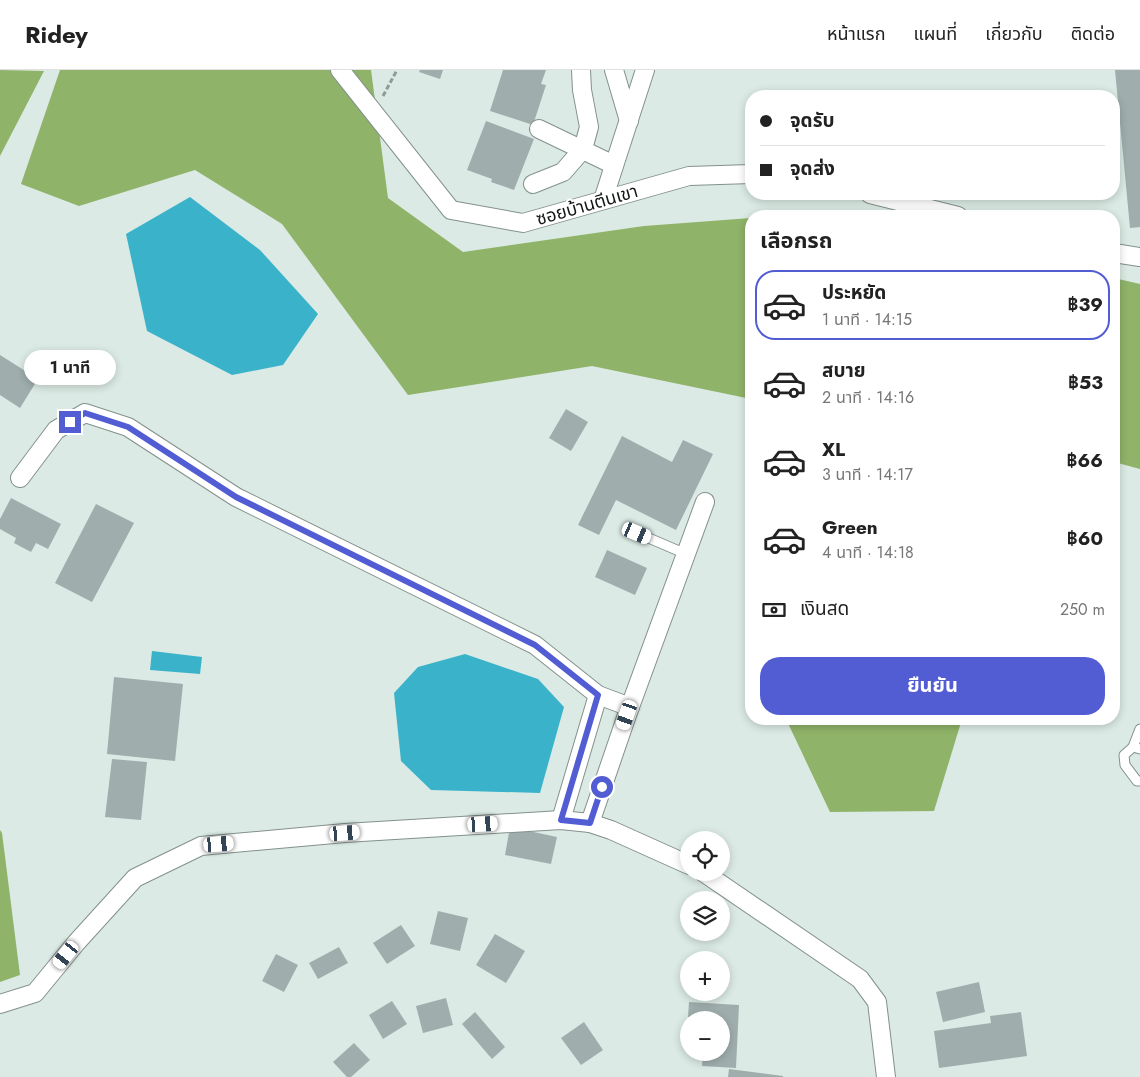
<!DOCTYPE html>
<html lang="th">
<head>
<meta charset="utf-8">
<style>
	body { margin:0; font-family:Jost,"Noto Sans Thai",sans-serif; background:#f6f6f6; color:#222; height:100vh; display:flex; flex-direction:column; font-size:19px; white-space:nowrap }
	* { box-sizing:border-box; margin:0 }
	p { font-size:16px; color:#767676 }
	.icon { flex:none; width:28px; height:28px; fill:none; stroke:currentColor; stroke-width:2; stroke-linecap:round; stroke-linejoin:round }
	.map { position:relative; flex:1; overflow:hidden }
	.sheet { position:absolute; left:745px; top:140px; width:375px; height:515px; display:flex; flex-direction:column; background:#fff; border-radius:20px; box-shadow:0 2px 8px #0003 }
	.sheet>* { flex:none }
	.top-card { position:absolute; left:745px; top:20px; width:375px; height:110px; border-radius:20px; box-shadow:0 2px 8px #0003; display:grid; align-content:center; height:110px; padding:0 15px; background:#fff }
	.fabs { position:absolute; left:680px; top:761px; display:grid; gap:10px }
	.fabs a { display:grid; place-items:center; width:50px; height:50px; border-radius:50%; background:#fff; box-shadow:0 2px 8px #0003; font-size:25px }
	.end { position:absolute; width:22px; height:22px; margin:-11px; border:6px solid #525cd3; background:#fff; box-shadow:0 0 0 2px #fff }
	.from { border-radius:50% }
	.bubble { position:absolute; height:35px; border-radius:18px; background:#fff; box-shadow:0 2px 8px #0003; font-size:16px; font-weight:700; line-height:35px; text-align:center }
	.car { position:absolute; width:15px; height:30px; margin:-15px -8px; border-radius:6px; box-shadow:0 0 4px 1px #0007; background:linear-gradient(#fff 24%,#345 0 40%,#fff 0 76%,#345 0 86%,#fff 0) }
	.top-card b { display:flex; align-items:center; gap:18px; height:48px; font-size:19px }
	.top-card b+b { border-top:1px solid #e0e0e0 }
	.top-card i { width:12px; height:12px; background:#222 }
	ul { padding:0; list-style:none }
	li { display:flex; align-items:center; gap:15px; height:70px; margin:0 10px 8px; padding:0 5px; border:2px solid transparent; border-radius:20px }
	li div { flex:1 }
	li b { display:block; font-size:19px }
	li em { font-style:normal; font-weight:700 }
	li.current { border-color:#525cd3 }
	li>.icon { width:45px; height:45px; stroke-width:1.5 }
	h2 { padding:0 15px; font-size:22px; line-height:60px }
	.pay { display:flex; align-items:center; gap:12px; height:55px; padding:0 15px; font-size:19px }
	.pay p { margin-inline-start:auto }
	.primary-button { display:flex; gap:10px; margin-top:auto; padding:10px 15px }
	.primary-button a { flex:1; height:58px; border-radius:20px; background:#525cd3; color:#fff; font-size:20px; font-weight:700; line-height:58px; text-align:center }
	header { display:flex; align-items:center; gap:30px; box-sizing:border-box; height:70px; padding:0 25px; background:#fff; border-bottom:1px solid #e0e0e0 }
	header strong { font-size:24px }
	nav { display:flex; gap:28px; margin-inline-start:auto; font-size:18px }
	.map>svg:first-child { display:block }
</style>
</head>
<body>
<header>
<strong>Ridey</strong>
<nav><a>หน้าแรก</a><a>แผนที่</a><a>เกี่ยวกับ</a><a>ติดต่อ</a></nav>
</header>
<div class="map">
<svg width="1140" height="1007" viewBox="0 0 1140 1007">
	<rect width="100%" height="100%" fill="#dbeae4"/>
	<g fill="#8fb369">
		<polygon points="0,0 44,1 0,86"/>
		<polygon points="60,0 371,0 388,128 463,182 644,156 751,148 751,329 592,296 408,325 282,154 195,100 79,136 21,114"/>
		<polygon points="1114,208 1140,214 1140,399 1114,392"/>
		<polygon points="786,649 962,649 934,741 830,742"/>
		<polygon points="0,760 2,763 20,905 0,912"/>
	</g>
	<g fill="#3ab3ca">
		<polygon points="190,127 260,180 318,244 283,295 232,305 147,261 126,164"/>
		<polygon points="152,581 202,587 200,604 150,600"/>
		<polygon points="465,584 538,609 564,637 540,723 431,720 401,691 394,623 418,597"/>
	</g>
	<g fill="#9faead">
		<polygon points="420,0 443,0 440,9 419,2"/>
		<polygon points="503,0 546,0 541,14 546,15 533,55 490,41"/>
		<polygon points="1115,0 1140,0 1140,157 1130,158"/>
		<polygon points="486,51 534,69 514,120 491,112 492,109 467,100"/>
		<polygon points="0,285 38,309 20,338 0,325"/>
		<polygon points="566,339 588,352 571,381 549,368"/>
		<polygon points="622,366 672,392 683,370 713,384 676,460 616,430 599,465 578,455"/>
		<polygon points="11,428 61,454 48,479 36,473 31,482 14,473 16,468 0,459 0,449"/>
		<polygon points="96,434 134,453 92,532 55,513"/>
		<polygon points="607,480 647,498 635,525 595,507"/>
		<polygon points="114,607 183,614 175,691 107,684"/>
		<polygon points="112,689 147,692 141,750 105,747"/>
		<polygon points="510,757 557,767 551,794 505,785"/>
		<polygon points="438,841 468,848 460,881 430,874"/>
		<polygon points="401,855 415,876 387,894 373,873"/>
		<polygon points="495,864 525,881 506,913 476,895"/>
		<polygon points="339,877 348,893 318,909 309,893"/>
		<polygon points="276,884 298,895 284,922 262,911"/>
		<polygon points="979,912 985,942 943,952 936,922"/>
		<polygon points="446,928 453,955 423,963 416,936"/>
		<polygon points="392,931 407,954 383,969 369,945"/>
		<polygon points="689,932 739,935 736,998 702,996 703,982 721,982 721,950 705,950 705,948 688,947"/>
		<polygon points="475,942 505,977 492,989 462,954"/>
		<polygon points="1021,942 1027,986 939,998 934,961 991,953 990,946"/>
		<polygon points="584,952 603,980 581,995 561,968"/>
		<polygon points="354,973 370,990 351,1007 347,1007 333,992"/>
		<polygon points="729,999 783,1006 783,1007 728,1007"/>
	</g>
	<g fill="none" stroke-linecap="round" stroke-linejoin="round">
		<defs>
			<g id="lane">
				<polyline points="637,463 686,484"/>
				<polyline points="1133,677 1140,659"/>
				<polyline points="1140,679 1133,677 1124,685 1125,695 1137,711 1140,711"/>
			</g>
			<g id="street">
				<polyline points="340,0 451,140 523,153 689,106 751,104"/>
				<polyline points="614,0 629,51"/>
				<polyline points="539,59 614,95"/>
				<polyline points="533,114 563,102 583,79 589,57 582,20 581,0"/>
				<polyline points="870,124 958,146"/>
				<polyline points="603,130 645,0"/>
				<polyline points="1114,183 1140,187"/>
				<polyline points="20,408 56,360 85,343 128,357 236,427 535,575 598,625 630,637"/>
				<polyline points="561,750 598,625"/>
				<polyline points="590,753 627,645 705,432"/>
				<polyline points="703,802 860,909 877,932 886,1007"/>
				<polyline points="0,934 35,923 76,873 135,808 201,776 345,763 561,750 590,753 611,760 689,795"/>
			</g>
		</defs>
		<use href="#lane" stroke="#83918b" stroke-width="11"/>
		<use href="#street" stroke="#83918b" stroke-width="20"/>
		<polyline stroke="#909b96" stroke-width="3" stroke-dasharray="5 2.5" stroke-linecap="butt" points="383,26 397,0"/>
		<use href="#lane" stroke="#fff" stroke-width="9"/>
		<use href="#street" stroke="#fff" stroke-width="18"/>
	</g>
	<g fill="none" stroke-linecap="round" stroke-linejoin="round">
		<polyline stroke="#525cd3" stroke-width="6" points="70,352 85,343 128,357 236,427 535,575 598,625 561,750 590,753 602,717"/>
	</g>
	<g text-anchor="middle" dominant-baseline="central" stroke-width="4" stroke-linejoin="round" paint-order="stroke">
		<g font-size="18" fill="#111614" stroke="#fff">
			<text transform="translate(587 135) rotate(-16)">ซอยบ้านตีนเขา</text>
		</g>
	</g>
</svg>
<div class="fabs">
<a><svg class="icon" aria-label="locate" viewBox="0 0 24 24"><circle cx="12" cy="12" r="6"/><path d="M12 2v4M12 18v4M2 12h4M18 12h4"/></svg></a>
<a><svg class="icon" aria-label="layers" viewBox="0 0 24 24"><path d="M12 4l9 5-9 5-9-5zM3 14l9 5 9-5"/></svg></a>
<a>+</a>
<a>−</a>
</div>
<i class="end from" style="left:602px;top:717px"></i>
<i class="end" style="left:70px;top:352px"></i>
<div class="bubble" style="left:24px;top:280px;width:92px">1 นาที</div>
<i class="car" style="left:637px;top:463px;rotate:113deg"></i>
<i class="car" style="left:627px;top:645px;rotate:199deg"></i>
<i class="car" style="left:483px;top:754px;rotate:87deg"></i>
<i class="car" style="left:345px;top:763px;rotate:86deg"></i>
<i class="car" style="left:219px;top:774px;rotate:85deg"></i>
<i class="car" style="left:66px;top:885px;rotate:219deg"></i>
<div class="top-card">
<b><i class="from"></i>จุดรับ</b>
<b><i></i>จุดส่ง</b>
</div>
<section class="sheet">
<h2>เลือกรถ</h2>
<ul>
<li class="current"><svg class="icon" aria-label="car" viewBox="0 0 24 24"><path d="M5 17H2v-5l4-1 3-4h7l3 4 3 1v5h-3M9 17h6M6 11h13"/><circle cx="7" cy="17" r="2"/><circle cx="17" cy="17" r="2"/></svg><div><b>ประหยัด</b><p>1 นาที · 14:15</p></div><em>฿39</em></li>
<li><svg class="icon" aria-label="car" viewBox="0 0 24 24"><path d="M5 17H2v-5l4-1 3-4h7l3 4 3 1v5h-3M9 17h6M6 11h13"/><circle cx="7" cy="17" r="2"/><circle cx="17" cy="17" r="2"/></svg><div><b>สบาย</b><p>2 นาที · 14:16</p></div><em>฿53</em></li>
<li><svg class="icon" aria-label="car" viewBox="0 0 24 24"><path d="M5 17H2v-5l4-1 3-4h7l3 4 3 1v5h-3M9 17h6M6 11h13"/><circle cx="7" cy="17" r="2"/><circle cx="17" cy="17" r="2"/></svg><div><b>XL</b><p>3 นาที · 14:17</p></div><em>฿66</em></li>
<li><svg class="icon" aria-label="car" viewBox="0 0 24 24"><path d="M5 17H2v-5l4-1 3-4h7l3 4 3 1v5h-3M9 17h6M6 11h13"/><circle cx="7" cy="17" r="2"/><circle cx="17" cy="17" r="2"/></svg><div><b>Green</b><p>4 นาที · 14:18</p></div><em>฿60</em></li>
</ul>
<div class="pay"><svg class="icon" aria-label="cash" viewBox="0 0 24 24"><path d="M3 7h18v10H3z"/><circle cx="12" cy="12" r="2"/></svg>เงินสด<p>250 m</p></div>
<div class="primary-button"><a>ยืนยัน</a></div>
</section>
</div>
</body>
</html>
